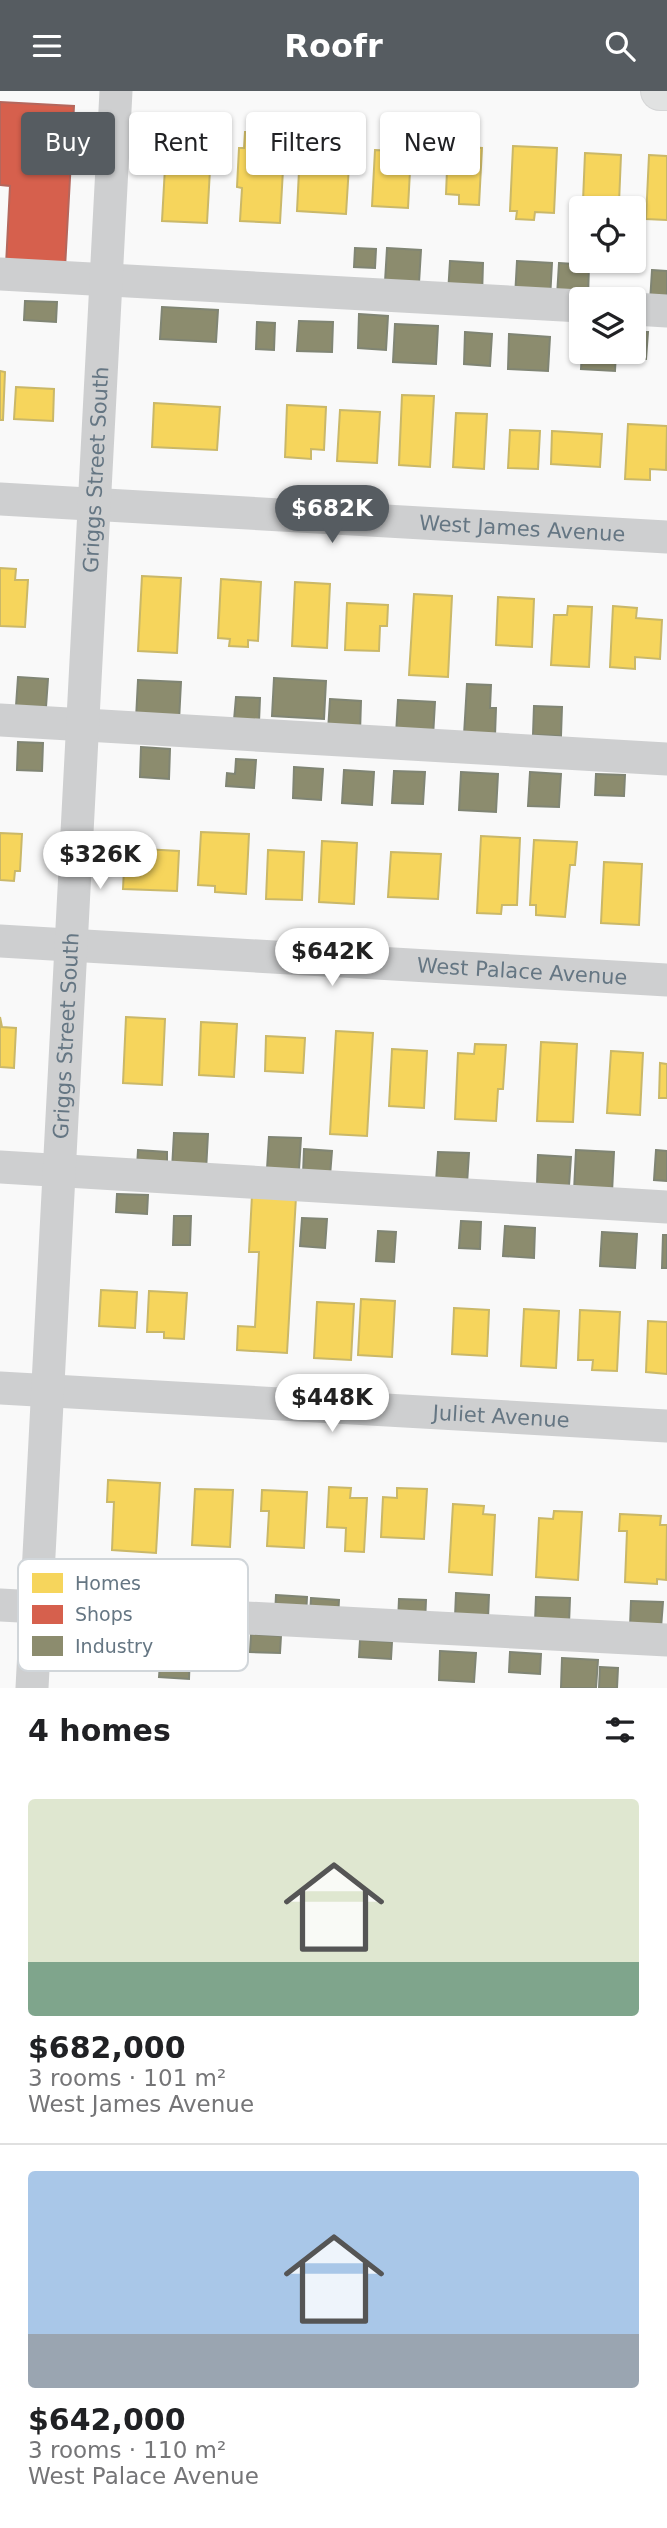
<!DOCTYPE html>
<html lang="en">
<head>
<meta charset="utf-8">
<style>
  body { margin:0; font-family:"DejaVu Sans",sans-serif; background:#f2f2f2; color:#202124; height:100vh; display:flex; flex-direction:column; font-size:26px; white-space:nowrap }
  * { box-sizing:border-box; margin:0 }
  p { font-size:23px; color:#757577 }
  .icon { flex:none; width:38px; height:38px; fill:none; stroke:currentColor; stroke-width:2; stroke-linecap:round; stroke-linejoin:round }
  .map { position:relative; height:1597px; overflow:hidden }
  .drawer { display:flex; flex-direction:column; background:#fff; flex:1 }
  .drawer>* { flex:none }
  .hud { position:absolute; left:21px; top:21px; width:626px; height:63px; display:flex; gap:14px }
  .controls { position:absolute; left:569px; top:105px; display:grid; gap:14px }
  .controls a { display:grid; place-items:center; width:77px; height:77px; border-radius:7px; background:#fff; box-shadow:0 2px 5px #0004; font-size:35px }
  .price { position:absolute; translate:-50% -60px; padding:0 16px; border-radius:24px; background:#fff; color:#222; font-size:23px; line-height:46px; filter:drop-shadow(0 2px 4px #0008) }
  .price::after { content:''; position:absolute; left:50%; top:42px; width:21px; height:16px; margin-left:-10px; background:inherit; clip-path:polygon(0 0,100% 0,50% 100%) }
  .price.current { background:#565c61; color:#fff }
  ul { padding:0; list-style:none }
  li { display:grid; align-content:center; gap:14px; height:371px; padding:0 28px }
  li+li { border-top:2px solid #e0e0e0 }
  li span { display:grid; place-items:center; height:217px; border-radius:7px; color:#555 }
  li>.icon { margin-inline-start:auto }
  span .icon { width:126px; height:126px; fill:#fffc; stroke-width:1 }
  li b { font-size:30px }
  h2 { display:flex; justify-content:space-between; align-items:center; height:84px; padding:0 28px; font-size:30px }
  .pill { padding:0 24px; border-radius:7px; background:#fff; box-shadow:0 2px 5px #0004; font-size:24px; line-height:63px }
  .pill.current { background:#565c61; color:#fff }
  header { display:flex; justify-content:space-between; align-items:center; height:91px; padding:0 28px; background:#565c61; color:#fff; font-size:32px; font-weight:700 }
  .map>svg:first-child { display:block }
  .homes { fill:#f6d55c; stroke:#cab868; stroke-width:2 }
  .shops { fill:#d6604d; stroke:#b4675d; stroke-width:2 }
  .industry { fill:#8c8c6e; stroke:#808574; stroke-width:2 }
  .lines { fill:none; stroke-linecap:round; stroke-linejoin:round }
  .major-casing { stroke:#d5d6d7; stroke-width:40 }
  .minor { stroke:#cecfd0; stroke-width:33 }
  .major { stroke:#e1e2e2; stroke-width:38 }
  .labels { text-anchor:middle; stroke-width:7; stroke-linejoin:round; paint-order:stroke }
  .street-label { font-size:21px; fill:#657683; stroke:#fff }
  .key { fill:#fff; stroke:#d1d6da; stroke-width:2 }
  .key-label { font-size:19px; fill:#657683 }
</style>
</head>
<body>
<header><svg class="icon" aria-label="menu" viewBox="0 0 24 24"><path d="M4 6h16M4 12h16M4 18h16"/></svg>Roofr<svg class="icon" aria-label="search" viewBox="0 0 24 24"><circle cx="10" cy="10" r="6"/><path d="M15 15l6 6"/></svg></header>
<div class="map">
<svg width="667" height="1597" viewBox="0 0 667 1597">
  <rect width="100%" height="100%" fill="#f9f9f9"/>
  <g class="homes">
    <polygon points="168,23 213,25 207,132 162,130"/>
    <polygon points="301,40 351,42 346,123 297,120"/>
    <polygon points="245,41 285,43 280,132 240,130 242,97 237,96 239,57 244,57"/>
    <polygon points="448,55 482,57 479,114 459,113 459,104 446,103"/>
    <polygon points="513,55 557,57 554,122 535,121 534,129 516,128 517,120 510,120"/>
    <polygon points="375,59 411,61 408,117 372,115"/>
    <polygon points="585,62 621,64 619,112 583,110"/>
    <polygon points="649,64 667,65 667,129 646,128"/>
    <polygon points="0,280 5,281 3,329 0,329"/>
    <polygon points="16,296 54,298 53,330 14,328"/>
    <polygon points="402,304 434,305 430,376 399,374"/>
    <polygon points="154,312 220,316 217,359 152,356"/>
    <polygon points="287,314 326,316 324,359 311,358 311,368 285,366"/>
    <polygon points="340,319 380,321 377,372 337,370"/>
    <polygon points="456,322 487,323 484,378 453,376"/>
    <polygon points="628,333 667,335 666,379 650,378 650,389 625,388"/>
    <polygon points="510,339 540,340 538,378 508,377"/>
    <polygon points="552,340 602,343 600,376 551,373"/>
    <polygon points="0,477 16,478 15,489 28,489 25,536 0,535"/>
    <polygon points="142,485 181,487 177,562 138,560"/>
    <polygon points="221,488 261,491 258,550 248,549 248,556 229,555 230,548 218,547"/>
    <polygon points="295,491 330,493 327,557 292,555"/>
    <polygon points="414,503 452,505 448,586 409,584"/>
    <polygon points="498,506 534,508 532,556 496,554"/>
    <polygon points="347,512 388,514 387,535 380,535 379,560 345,559"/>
    <polygon points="568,515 592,516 589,576 551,574 554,524 567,524"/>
    <polygon points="613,515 637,517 636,527 662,529 660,568 635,566 635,578 610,576"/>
    <polygon points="201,741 249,743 246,803 215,801 215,795 198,794"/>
    <polygon points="0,742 22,743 20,780 15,780 14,790 0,789"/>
    <polygon points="481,745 520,747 517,814 502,814 501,823 477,822"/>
    <polygon points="534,749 577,751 575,774 570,774 565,826 536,824 536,814 530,814"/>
    <polygon points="322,750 357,752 354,813 319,811"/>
    <polygon points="125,757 179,760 177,800 123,798"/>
    <polygon points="268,759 304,761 302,809 266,808"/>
    <polygon points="391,761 441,763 438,808 388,806"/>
    <polygon points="604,771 642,773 639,834 601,832"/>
    <polygon points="0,926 2,936 16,937 14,977 0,976"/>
    <polygon points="126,926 165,928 162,994 123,992"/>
    <polygon points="201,931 237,933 234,986 199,984"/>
    <polygon points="336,940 373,942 367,1045 330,1043"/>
    <polygon points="266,945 305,947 303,982 265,980"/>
    <polygon points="541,951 577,953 573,1031 537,1030"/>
    <polygon points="475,953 506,954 503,998 498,998 496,1030 455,1028 458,962 474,963"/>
    <polygon points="392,958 427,960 424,1017 389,1015"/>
    <polygon points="611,960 643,962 640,1024 607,1022"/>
    <polygon points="660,972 667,973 667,1007 659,1007"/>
    <polygon points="252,1104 296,1106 287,1262 237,1259 238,1235 255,1236 259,1161 249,1161"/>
    <polygon points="101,1199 137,1201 135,1237 99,1235"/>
    <polygon points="149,1200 187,1202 184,1248 164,1247 164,1241 147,1241"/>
    <polygon points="361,1208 395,1210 392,1266 358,1264"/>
    <polygon points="317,1211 354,1213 351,1269 314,1267"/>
    <polygon points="454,1217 489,1219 487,1265 452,1263"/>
    <polygon points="524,1218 559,1220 556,1277 521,1275"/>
    <polygon points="580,1219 620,1221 617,1280 592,1279 593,1269 578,1269"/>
    <polygon points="648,1230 667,1231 667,1283 646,1281"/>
    <polygon points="108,1389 160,1392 156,1462 112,1459 114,1411 107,1411"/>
    <polygon points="329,1396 351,1397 350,1407 367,1407 364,1461 345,1460 346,1437 327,1436"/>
    <polygon points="397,1397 427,1398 424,1448 381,1446 383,1406 397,1407"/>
    <polygon points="195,1398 233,1399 230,1456 192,1454"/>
    <polygon points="262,1399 307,1401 304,1457 267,1455 269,1420 261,1420"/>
    <polygon points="453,1413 484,1415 483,1423 495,1424 492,1484 449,1481"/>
    <polygon points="554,1420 582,1421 578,1489 536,1486 539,1427 553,1428"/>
    <polygon points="620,1423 661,1425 660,1434 667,1434 666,1489 657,1488 657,1493 625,1491 627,1440 619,1440"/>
  </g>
  <polygon class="shops" points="0,11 74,15 65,177 6,174 10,95 0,94"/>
  <g class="industry">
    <polygon points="355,157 376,158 375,177 354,176"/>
    <polygon points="387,157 421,159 419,192 385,191"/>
    <polygon points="450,170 483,172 482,205 448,203"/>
    <polygon points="517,170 552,172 550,208 515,206"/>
    <polygon points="559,172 589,174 588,207 557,205"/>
    <polygon points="652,179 667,180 667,212 650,211"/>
    <polygon points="25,210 57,211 56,231 24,229"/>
    <polygon points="162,216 218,219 216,251 160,248"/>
    <polygon points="359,223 388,225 386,259 358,257"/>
    <polygon points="299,230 333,231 332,261 297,260"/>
    <polygon points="257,231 275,232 274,259 256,258"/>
    <polygon points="395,233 438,235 436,273 393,271"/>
    <polygon points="465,241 492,243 490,275 464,273"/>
    <polygon points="634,241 648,241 646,268 618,266 618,261 634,261"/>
    <polygon points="509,243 550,246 548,280 508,278"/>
    <polygon points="582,261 616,261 615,280 581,278"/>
    <polygon points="18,586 48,588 46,616 16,615"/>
    <polygon points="274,587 326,590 324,628 272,625"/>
    <polygon points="138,589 181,591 179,630 136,628"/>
    <polygon points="467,593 491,594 490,617 496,617 495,645 464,644"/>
    <polygon points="236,606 260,607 259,631 234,629"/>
    <polygon points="330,608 361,610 360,642 328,640"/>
    <polygon points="398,609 435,611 433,646 396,644"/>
    <polygon points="534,615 562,616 561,645 533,644"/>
    <polygon points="18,651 43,652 42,680 17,679"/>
    <polygon points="141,656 170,658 169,688 140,686"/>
    <polygon points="236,668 256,669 254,697 226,695 227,682 235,683"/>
    <polygon points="294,676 323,678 321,709 293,707"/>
    <polygon points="344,679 374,681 372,714 342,712"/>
    <polygon points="394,680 425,681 423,713 392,712"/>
    <polygon points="461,681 498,683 496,721 459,719"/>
    <polygon points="530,681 561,683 559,716 528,715"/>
    <polygon points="596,683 625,684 624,705 595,704"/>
    <polygon points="174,1042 208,1043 206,1080 172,1078"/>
    <polygon points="269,1046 301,1047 299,1079 267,1078"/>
    <polygon points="304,1058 332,1060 330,1085 303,1083"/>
    <polygon points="138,1059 167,1061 167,1077 137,1076"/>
    <polygon points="576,1059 614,1061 612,1102 574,1100"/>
    <polygon points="656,1059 667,1060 667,1090 654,1089"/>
    <polygon points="438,1061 469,1062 467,1093 436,1091"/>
    <polygon points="538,1064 571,1066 569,1095 537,1094"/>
    <polygon points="117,1103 148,1104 147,1123 116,1121"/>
    <polygon points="174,1125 191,1125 190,1154 173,1154"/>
    <polygon points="302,1127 327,1128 325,1157 300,1155"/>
    <polygon points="461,1130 481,1131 480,1158 459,1157"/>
    <polygon points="505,1135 535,1137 534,1167 503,1165"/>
    <polygon points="378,1140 396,1141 394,1171 376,1170"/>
    <polygon points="602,1141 637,1143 635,1177 600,1175"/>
    <polygon points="663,1144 667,1144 667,1177 662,1177"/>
    <polygon points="456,1502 489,1504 488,1528 455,1526"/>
    <polygon points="276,1504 307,1506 306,1525 275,1524"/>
    <polygon points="536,1506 570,1507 569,1533 535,1531"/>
    <polygon points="311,1507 339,1509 338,1526 310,1525"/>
    <polygon points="399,1508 426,1509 425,1532 398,1531"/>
    <polygon points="631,1510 663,1511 661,1537 630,1536"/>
    <polygon points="251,1543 281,1545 280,1562 250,1561"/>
    <polygon points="360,1549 392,1551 391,1568 359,1566"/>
    <polygon points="161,1560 190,1561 189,1588 159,1586"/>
    <polygon points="440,1560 476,1562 474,1591 439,1589"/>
    <polygon points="510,1561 541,1563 540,1583 509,1581"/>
    <polygon points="562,1567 598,1569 596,1597 561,1597"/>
    <polygon points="600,1576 618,1577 617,1597 599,1597"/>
  </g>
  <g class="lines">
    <defs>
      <polyline id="major" points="660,0 667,0"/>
    </defs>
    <use href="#major" class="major-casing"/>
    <g class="minor">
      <polyline points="0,183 581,215"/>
      <polyline points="634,218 667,220"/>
      <path id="s1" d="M0,408L667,446"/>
      <polyline points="0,629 667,668"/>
      <path id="s2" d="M0,850L667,889"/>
      <polyline points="0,1076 667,1116"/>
      <path id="s3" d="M0,1297L667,1335"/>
      <polyline points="0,1514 667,1549"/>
      <path id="s4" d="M32,1597L116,0"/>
    </g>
    <use href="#major" class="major"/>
  </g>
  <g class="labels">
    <g class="street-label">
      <text dy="7" stroke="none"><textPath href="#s4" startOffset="1220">Griggs Street South</textPath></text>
      <text dy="7" stroke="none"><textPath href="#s1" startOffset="523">West James Avenue</textPath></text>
      <text dy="7" stroke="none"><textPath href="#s2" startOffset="523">West Palace Avenue</textPath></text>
      <text dy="7" stroke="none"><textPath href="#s4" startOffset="653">Griggs Street South</textPath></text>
      <text dy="7" stroke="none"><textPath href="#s3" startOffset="502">Juliet Avenue</textPath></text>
    </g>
  </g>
  <rect x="18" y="1468" width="230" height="112" rx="10" class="key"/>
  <rect x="32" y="1482" width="31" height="20" fill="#f6d55c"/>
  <rect x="32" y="1514" width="31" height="19" fill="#d6604d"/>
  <rect x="32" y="1545" width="31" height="20" fill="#8c8c6e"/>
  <g class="key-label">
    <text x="75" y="1499">Homes</text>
    <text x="75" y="1530">Shops</text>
    <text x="75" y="1562">Industry</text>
  </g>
</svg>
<div class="controls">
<a><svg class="icon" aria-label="locate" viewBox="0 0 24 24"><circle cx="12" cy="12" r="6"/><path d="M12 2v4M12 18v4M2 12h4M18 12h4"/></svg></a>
<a><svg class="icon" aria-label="layers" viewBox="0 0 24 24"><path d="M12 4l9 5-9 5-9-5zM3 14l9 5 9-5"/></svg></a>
</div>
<b class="price current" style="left:332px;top:454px">$682K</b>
<b class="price" style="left:100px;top:800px">$326K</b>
<b class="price" style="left:332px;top:897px">$642K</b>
<b class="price" style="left:332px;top:1343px">$448K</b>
<div class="hud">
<a class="pill current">Buy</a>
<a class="pill">Rent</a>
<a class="pill">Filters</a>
<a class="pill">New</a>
</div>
</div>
<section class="drawer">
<h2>4 homes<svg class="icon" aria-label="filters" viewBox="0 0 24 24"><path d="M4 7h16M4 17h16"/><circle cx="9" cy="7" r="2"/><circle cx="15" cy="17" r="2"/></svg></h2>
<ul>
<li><span style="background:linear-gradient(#dfe7d0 75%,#7fa58c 0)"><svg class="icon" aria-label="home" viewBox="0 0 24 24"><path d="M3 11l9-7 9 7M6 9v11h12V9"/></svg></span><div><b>$682,000</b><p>3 rooms · 101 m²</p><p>West James Avenue</p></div></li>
<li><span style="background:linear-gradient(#a9c7e8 75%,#9aa5b1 0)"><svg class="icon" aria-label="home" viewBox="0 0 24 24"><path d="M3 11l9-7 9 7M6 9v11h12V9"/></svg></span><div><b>$642,000</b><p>3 rooms · 110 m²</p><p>West Palace Avenue</p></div></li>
</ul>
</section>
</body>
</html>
